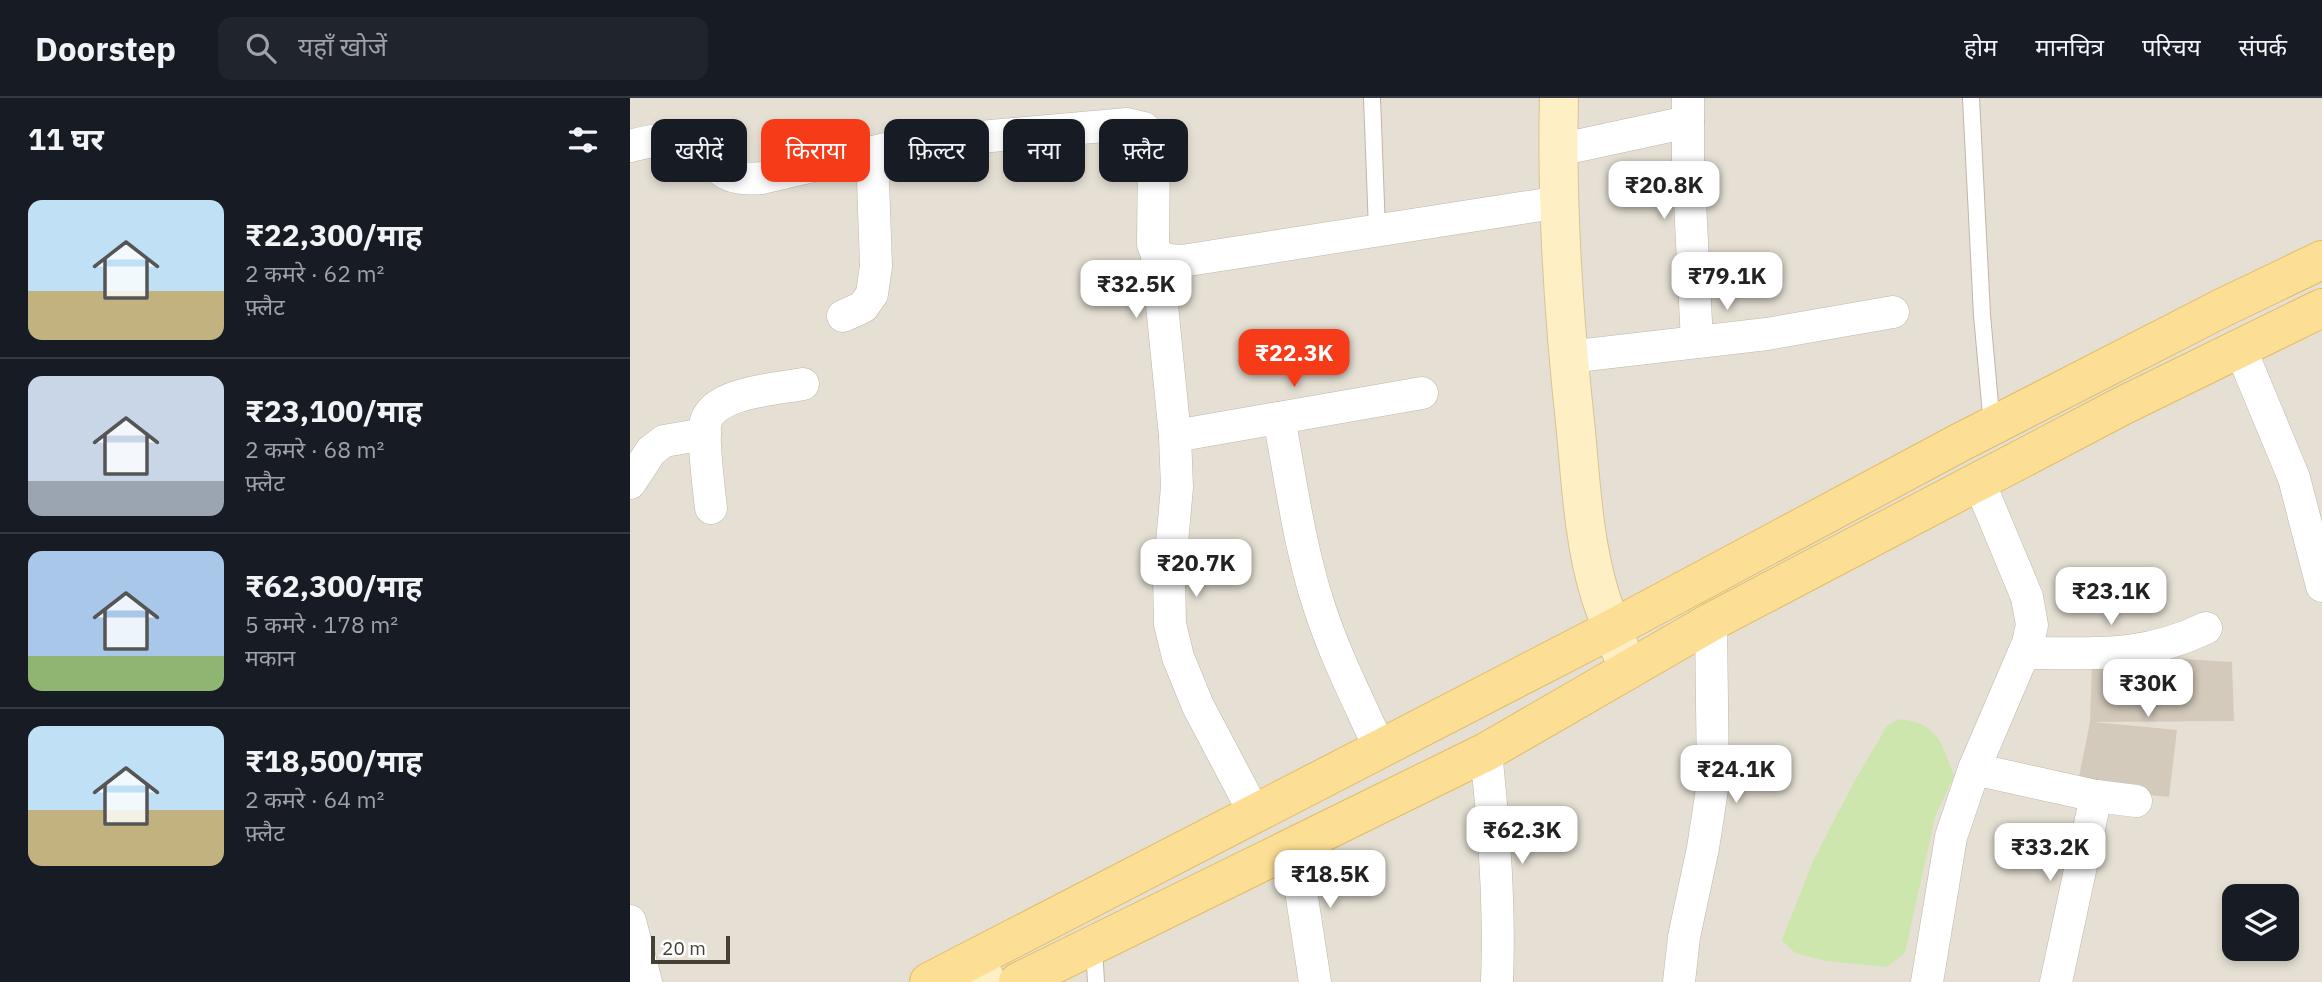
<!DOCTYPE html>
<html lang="hi">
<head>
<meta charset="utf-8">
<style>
  body { margin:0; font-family:"IBM Plex Sans","Noto Sans Devanagari",sans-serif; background:#20242c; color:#f1f3f6; height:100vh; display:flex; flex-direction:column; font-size:26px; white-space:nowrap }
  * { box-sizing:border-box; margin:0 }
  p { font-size:23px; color:#9ea1a6 }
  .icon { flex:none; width:38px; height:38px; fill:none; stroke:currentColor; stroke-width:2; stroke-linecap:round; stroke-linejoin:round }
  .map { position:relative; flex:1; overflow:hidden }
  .sheet { display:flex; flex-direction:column; background:#171b24; width:630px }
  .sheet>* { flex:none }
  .top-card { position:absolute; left:21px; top:21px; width:665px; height:63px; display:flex; gap:14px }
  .tools { position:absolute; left:1592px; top:786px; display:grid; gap:14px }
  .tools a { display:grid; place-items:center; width:77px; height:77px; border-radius:14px; background:#171b24; box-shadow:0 4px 10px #0003; font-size:35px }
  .scale { position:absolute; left:21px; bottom:18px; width:79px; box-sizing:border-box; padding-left:7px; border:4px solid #453f35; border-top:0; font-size:19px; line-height:24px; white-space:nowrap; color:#453f35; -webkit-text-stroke:5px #fff; paint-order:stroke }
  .price { position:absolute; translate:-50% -60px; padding:0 16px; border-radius:14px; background:#fff; color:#222; font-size:23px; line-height:46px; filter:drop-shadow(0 2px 4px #0008) }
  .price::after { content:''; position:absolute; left:50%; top:42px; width:21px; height:16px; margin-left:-10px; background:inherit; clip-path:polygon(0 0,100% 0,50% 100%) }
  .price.current { background:#f63b19; color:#fff }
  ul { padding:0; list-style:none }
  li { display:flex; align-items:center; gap:21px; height:175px; padding:0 28px }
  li+li { border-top:2px solid #363941 }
  li span { display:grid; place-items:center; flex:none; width:196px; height:140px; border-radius:14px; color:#555 }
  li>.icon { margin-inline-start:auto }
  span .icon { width:84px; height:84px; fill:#fffc; stroke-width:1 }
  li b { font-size:30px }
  h2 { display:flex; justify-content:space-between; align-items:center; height:84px; padding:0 28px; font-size:30px }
  .pill { padding:0 24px; border-radius:14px; background:#171b24; box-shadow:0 4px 10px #0003; font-size:24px; line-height:63px }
  .pill.current { background:#f63b19; color:#fff }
  header { display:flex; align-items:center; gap:42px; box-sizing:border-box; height:98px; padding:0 35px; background:#171b24; border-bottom:2px solid #363941 }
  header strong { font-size:33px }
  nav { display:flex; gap:38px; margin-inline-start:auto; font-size:24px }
  .search { width:490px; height:63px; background:#20242c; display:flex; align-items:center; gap:18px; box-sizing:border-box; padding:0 24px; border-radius:14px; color:#9ea1a6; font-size:26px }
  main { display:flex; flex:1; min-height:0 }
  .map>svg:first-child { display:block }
  .residential { fill:#e6e0d4; fill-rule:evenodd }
  .green { fill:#cde6ae }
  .building { fill:#d4cabb }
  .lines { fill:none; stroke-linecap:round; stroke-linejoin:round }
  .lane-casing { stroke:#beb6a8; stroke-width:18 }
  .street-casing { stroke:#beb6a8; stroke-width:33 }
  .secondary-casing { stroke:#d5c498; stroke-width:40 }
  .primary-casing { stroke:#e1bc64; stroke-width:40 }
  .lane { stroke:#fff; stroke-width:16 }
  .street { stroke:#fff; stroke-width:32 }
  .secondary { stroke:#fef0c4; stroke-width:38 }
  .primary { stroke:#fcdf94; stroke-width:38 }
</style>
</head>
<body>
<header>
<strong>Doorstep</strong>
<div class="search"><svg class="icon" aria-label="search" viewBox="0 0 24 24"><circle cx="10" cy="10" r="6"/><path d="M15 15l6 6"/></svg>यहाँ खोजें</div>
<nav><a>होम</a><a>मानचित्र</a><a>परिचय</a><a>संपर्क</a></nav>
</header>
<main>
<section class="sheet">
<h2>11 घर<svg class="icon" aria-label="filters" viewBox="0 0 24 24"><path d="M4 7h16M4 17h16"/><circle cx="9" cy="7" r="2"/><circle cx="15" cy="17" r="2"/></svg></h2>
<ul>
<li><span style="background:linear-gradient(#bfe0f5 65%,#c2b280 0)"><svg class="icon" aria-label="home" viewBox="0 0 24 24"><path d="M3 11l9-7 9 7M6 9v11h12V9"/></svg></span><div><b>₹22,300/माह</b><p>2 कमरे · 62 m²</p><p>फ़्लैट</p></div></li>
<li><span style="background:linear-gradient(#c9d6e8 75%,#9aa5b1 0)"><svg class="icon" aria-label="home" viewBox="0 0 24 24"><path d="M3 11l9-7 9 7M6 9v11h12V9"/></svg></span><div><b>₹23,100/माह</b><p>2 कमरे · 68 m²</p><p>फ़्लैट</p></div></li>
<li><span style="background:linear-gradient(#a9c7e8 75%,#8fb573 0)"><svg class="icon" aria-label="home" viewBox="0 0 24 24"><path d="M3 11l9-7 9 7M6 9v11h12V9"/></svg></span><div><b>₹62,300/माह</b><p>5 कमरे · 178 m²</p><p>मकान</p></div></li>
<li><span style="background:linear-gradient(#bfe0f5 60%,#c2b280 0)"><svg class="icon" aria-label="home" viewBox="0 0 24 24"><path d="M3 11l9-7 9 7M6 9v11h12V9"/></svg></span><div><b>₹18,500/माह</b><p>2 कमरे · 64 m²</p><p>फ़्लैट</p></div></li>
</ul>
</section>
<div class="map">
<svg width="1692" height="884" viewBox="0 0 1692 884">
  <rect width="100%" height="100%" fill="#f2eee5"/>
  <path class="residential" d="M0,0H1692V884H0ZM1605,798H1657V850H1605Z"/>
  <path class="green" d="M1270,621C1309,626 1311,644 1324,678L1305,719L1275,855L1257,869L1196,863L1165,855L1152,842L1183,763L1224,684L1257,628Z"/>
  <polygon class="building" points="1553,561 1602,564 1604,623 1464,624 1547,632 1539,699 1447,689 1460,624 1462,563"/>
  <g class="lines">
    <defs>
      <g id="lane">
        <polyline points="742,0 747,132"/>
        <polyline points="1341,0 1352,217 1362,328"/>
        <polyline points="464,849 466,884"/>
      </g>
      <g id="street">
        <polyline points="1058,0 1058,64 1067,244"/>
        <path d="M0,48C15,44 40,38 55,44C89,59 83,85 132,80L281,45L497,26L514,30L520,41L524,54L523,146L527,157L538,162L552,163L930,104"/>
        <polyline points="928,52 1058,24"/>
        <polyline points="527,157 545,338 547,389 539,478 540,526 548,559 568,608 625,716"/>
        <polyline points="213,218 233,209 242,196 246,168 242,54"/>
        <polyline points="1610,250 1664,380 1692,488"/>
        <polyline points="938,259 1137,236 1263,214"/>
        <path d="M649,320C661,383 669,447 689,508C705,558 729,604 750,651"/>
        <polyline points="545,338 792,295"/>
        <polyline points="0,385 21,353 34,343 75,336"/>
        <path d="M81,410C79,392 72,338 76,323C85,294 147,291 173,286"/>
        <path d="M1394,555C1462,555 1512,561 1576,530"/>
        <path d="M856,654C864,731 870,807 867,884"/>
        <polyline points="1344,671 1398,545 1402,527 1397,499 1349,384"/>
        <polyline points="664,748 685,884"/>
        <polyline points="0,823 16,884"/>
        <polyline points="1049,884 1054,839 1073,750 1083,685 1081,524"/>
        <polyline points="1297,884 1321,739 1344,671 1466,698 1506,703"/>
        <polyline points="1426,884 1466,698"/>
      </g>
      <g id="secondary">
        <path d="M929,0C926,111 934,223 946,334C951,388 954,445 970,497C978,522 989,547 998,572"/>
        <polyline points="345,861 357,884"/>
      </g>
      <g id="primary">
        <polyline points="299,884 982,531 1327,346 1592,210 1692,162"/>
        <polyline points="388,884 856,654 1081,524 1492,308 1692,210"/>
      </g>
    </defs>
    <use href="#lane" class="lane-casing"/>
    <use href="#street" class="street-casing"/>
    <use href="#secondary" class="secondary-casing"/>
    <use href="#primary" class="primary-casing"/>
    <use href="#lane" class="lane"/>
    <use href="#street" class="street"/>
    <use href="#secondary" class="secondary"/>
    <use href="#primary" class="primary"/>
  </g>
</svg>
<div class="tools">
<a><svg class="icon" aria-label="layers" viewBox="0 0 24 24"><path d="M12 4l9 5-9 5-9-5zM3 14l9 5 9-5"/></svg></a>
</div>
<div class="scale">20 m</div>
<b class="price" style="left:1034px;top:123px">₹20.8K</b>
<b class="price" style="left:1097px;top:214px">₹79.1K</b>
<b class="price" style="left:506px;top:222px">₹32.5K</b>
<b class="price current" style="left:664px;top:291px">₹22.3K</b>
<b class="price" style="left:566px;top:501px">₹20.7K</b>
<b class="price" style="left:1481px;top:529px">₹23.1K</b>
<b class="price" style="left:1518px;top:621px">₹30K</b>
<b class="price" style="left:1106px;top:707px">₹24.1K</b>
<b class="price" style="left:892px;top:768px">₹62.3K</b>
<b class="price" style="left:1420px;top:785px">₹33.2K</b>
<b class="price" style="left:700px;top:812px">₹18.5K</b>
<div class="top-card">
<a class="pill">खरीदें</a>
<a class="pill current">किराया</a>
<a class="pill">फ़िल्टर</a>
<a class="pill">नया</a>
<a class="pill">फ़्लैट</a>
</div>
</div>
</main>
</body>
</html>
